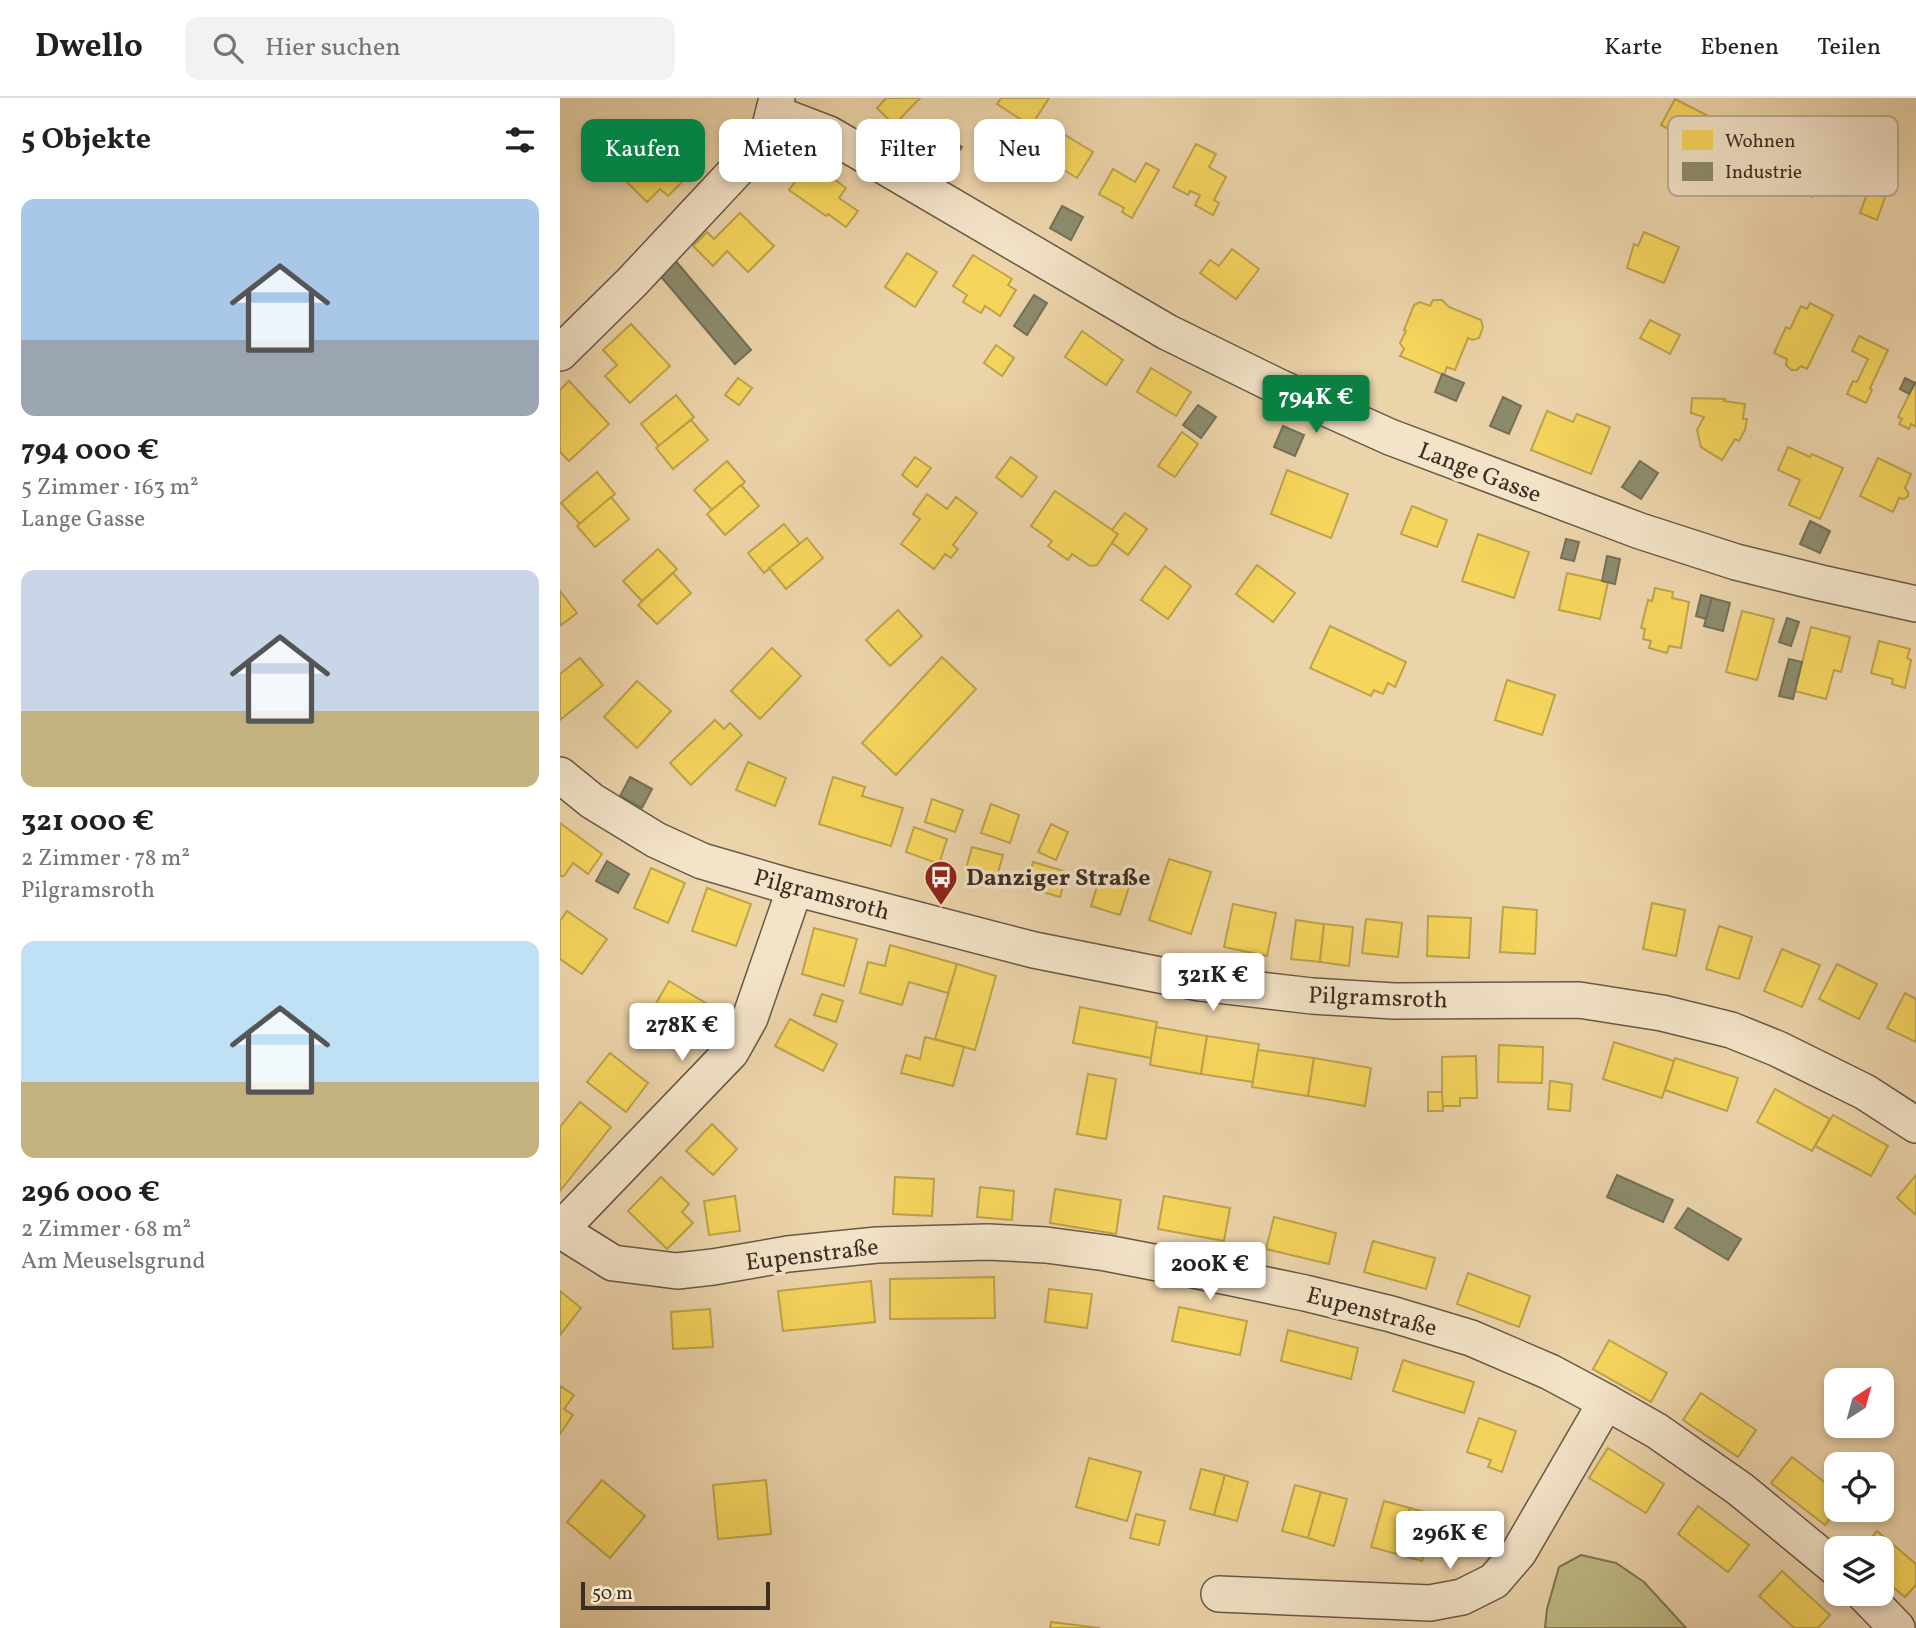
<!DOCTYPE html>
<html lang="de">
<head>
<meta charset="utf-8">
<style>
  body { margin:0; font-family:Vollkorn,serif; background:#f2f2f2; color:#202124; height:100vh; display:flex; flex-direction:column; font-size:26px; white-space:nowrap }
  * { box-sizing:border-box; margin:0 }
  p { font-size:23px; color:#757577 }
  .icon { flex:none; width:38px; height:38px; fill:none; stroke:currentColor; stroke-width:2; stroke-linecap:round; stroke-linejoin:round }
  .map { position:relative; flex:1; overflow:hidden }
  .drawer { display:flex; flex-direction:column; background:#fff; width:560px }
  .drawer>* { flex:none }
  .top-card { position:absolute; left:21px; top:21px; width:665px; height:63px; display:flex; gap:14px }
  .needle { width:46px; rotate:36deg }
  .buttons { position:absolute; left:1264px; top:1270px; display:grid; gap:14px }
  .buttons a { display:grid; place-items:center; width:70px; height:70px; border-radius:14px; background:#fff; box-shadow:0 4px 10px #0003; font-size:35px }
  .scale { position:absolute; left:21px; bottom:18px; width:189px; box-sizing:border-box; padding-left:7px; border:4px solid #3c2e24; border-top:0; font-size:19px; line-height:24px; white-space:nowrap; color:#3c2e24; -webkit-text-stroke:5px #f3e3c8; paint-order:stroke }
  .price { position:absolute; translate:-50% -60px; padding:0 16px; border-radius:7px; background:#fff; color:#222; font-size:23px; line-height:46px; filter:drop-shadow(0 2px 4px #0008) }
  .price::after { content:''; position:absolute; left:50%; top:42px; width:21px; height:16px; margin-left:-10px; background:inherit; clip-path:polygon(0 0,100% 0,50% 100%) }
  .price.current { background:#0b8043; color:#fff }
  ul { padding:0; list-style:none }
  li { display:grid; align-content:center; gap:14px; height:371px; padding:0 21px }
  li span { display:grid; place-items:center; height:217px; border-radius:14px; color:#555 }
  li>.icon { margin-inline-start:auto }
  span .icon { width:126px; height:126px; fill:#fffc; stroke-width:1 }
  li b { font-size:30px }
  h2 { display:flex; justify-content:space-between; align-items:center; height:84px; padding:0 21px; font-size:30px }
  .tag { padding:0 24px; border-radius:14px; background:#fff; box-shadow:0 4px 10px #0003; font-size:24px; line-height:63px }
  .tag.current { background:#0b8043; color:#fff }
  header { display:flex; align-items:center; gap:42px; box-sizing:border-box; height:98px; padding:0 35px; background:#fff; border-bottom:2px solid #e0e0e0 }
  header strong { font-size:33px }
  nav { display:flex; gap:38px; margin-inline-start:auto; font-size:24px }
  .search { width:490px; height:63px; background:#f2f2f2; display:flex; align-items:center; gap:18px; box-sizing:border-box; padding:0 24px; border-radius:14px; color:#757577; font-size:26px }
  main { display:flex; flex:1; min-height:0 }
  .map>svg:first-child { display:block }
  .green { fill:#bebb84; stroke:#7d7454; stroke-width:2 }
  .homes { fill:#f6d55c; stroke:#bea34b; stroke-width:2 }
  .industry { fill:#8c8c6e; stroke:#747058; stroke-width:2 }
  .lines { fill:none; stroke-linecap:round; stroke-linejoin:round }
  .minor-casing { stroke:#685846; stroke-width:38 }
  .minor { stroke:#f3e3c8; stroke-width:35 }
  .labels { text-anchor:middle; stroke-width:7; stroke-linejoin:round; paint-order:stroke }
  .street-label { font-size:24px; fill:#3c2e24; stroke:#f3e3c8 }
  .poi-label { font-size:24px; font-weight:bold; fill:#3c2e24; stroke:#f3e3c8; text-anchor:start }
  .key { fill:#f3e3c8; stroke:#bcad97; stroke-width:2 }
  .key-label { font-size:19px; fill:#3c2e24 }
</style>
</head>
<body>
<header>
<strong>Dwello</strong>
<div class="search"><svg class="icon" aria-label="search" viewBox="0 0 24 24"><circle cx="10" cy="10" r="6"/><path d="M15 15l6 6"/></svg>Hier suchen</div>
<nav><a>Karte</a><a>Ebenen</a><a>Teilen</a></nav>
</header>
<main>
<section class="drawer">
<h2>5 Objekte<svg class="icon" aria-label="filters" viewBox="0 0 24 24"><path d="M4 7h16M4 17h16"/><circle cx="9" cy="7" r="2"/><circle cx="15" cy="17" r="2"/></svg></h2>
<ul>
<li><span style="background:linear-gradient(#a9c7e8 65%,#9aa5b1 0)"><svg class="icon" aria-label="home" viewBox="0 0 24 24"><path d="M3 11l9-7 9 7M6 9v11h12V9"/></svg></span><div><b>794 000 €</b><p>5 Zimmer · 163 m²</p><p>Lange Gasse</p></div></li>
<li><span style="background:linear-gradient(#c9d6e8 65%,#c2b280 0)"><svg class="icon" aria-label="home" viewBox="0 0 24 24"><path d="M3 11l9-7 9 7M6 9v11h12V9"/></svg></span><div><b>321 000 €</b><p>2 Zimmer · 78 m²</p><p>Pilgramsroth</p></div></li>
<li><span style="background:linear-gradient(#bfe0f5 65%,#c2b280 0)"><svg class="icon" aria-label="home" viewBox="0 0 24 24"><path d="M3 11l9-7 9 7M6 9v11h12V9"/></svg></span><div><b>296 000 €</b><p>2 Zimmer · 68 m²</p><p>Am Meuselsgrund</p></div></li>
</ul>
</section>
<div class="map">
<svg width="1356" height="1530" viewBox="0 0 1356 1530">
  <rect width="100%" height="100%" fill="#ecd4aa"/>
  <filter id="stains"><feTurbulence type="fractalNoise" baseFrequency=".00286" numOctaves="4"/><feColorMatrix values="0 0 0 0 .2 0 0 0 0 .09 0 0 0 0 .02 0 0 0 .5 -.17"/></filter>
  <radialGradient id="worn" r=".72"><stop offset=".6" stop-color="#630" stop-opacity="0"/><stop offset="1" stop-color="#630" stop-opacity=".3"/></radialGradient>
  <polygon class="green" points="1021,1457 1056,1465 1084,1484 1126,1530 985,1530 987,1511 999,1469"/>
  <g class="homes">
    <polygon points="326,0 360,0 334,27 317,10"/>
    <polygon points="441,0 489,0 471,28 437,6"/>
    <polygon points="1115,1 1166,27 1159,40 1164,43 1157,57 1101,27"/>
    <polygon points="497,32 533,54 517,80 482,59"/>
    <polygon points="87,33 100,47 106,40 136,70 108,98 100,91 87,104 52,69"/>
    <polygon points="1236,39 1272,54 1253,99 1217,84"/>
    <polygon points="636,46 656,56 649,69 666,79 654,102 659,105 653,117 635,107 640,97 630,93 628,97 613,89"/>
    <polygon points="250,64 286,90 279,100 298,113 286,129 268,116 266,118 229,92"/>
    <polygon points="586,65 599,72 572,120 562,114 564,110 539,96 553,71 575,84"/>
    <polygon points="1311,85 1328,91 1317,122 1300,115"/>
    <polygon points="180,115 214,148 188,174 167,153 153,168 133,148 147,134 154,141"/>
    <polygon points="1084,134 1119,149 1104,185 1067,170 1074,146 1078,148"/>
    <polygon points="672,151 699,171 676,201 640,175 650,162 659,168"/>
    <polygon points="347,155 377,174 355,209 325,189"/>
    <polygon points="413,157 452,181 448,187 456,192 440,218 425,208 421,215 403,204 407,197 393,188"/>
    <polygon points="873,202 882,202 889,209 921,222 923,229 919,240 912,242 908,240 895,272 887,269 884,277 840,258 844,251 840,245 846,233 844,232 854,207 860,204 870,208"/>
    <polygon points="1250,205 1273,217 1247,271 1241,268 1237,272 1231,272 1226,267 1227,261 1214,255 1226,229 1230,231 1241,208 1247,211"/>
    <polygon points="1090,222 1120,237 1110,256 1080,240"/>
    <polygon points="71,226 110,268 70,305 45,278 57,267 43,252"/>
    <polygon points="522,233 563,262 546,287 505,259"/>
    <polygon points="1299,238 1328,252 1310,290 1312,292 1306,305 1287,296 1293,283 1297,284 1308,261 1292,253"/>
    <polygon points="436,247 454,260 442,278 424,265"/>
    <polygon points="591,270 631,294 616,318 577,294"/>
    <polygon points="178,280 192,290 179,307 165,297"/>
    <polygon points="9,283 49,326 9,363 0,354 0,292"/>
    <polygon points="1356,283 1356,329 1351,326 1349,331 1339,326 1342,321 1338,319"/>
    <polygon points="116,297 134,319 99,348 81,326"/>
    <polygon points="1132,300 1165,301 1164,303 1185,306 1183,321 1187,321 1185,332 1179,343 1175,341 1162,362 1141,349 1137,332 1144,319 1131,315"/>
    <polygon points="987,313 1013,324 1017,316 1050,329 1031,376 971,352"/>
    <polygon points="131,322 148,342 113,371 96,350"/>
    <polygon points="622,334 638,346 615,379 598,368"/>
    <polygon points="1228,349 1250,359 1252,356 1283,370 1260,421 1229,407 1240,382 1218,372"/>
    <polygon points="355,359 371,370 357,389 342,377"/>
    <polygon points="451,359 477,379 462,399 436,379"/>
    <polygon points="1318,360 1351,376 1345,390 1348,394 1348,398 1344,401 1339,400 1333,414 1300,398"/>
    <polygon points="167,363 185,384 152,412 134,392"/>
    <polygon points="727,372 788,396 771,440 711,416"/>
    <polygon points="37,374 55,396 20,426 1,405"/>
    <polygon points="181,387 199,408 165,437 147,416"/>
    <polygon points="495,393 558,436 537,467 530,468 512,456 508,462 488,448 492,443 471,428"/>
    <polygon points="367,396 387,411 396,399 417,415 393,447 398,451 391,460 385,456 374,471 341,446 360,421 353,416"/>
    <polygon points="51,399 69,421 35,449 17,428"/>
    <polygon points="852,408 887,422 877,449 841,436"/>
    <polygon points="565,415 587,431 568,457 552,445 558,436 552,432"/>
    <polygon points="224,426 240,446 204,475 188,455"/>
    <polygon points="918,436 969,454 954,500 902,483"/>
    <polygon points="247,440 263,460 226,491 209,470"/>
    <polygon points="98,451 117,471 82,503 63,483"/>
    <polygon points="697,467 735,495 713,524 676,496"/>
    <polygon points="605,468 631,488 608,521 581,502"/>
    <polygon points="113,475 131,495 97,526 78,507"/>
    <polygon points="1007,475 1048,484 1040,521 999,512"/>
    <polygon points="1095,490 1113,494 1112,500 1129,504 1121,550 1109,548 1107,555 1089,550 1091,543 1083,541 1085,531 1081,530 1088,502 1092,503"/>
    <polygon points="0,493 17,515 0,528"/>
    <polygon points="338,512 362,538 330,568 306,542"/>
    <polygon points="1182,513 1214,521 1197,582 1166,574"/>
    <polygon points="770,528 846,564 835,589 828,585 823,596 814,592 811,598 750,570"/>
    <polygon points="1251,529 1290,539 1281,574 1274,572 1266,601 1235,593"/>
    <polygon points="1319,543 1350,551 1347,560 1351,562 1345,590 1332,586 1333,581 1311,575"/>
    <polygon points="212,550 241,578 200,621 171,593"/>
    <polygon points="382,559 416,591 336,677 302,645"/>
    <polygon points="20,560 43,587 0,622 0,576"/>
    <polygon points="947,582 995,597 982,637 935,622"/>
    <polygon points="77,583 111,613 77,650 44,619"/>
    <polygon points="155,622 164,631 170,625 182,637 131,687 110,665"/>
    <polygon points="188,664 226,680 215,708 176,692"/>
    <polygon points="273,679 305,689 302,698 343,710 331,748 259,726"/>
    <polygon points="372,701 403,712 395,734 365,724"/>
    <polygon points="431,706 459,717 450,745 421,735"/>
    <polygon points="0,725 42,756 28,776 13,765 4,778 0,778"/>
    <polygon points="491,726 508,734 496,762 478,754"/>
    <polygon points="354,729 387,741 379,766 346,754"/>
    <polygon points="412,749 443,757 436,782 405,774"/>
    <polygon points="609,761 651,774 631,836 589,822"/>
    <polygon points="473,764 507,774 500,799 466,789"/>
    <polygon points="91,770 125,785 108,825 74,810"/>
    <polygon points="540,779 569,789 560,817 531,808"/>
    <polygon points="147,790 191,806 176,848 132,833"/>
    <polygon points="1092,805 1125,812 1116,858 1083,851"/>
    <polygon points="673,806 716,815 707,858 664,849"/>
    <polygon points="943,809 977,812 975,856 940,854"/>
    <polygon points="7,813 47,841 22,876 0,861 0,823"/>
    <polygon points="868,818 911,820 909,860 867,858"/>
    <polygon points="806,821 842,825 838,859 802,855"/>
    <polygon points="736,822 764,826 760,864 731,861"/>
    <polygon points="764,826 793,829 789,868 760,864"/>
    <polygon points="1159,828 1192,839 1179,881 1146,871"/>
    <polygon points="254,830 297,841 284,888 242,876"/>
    <polygon points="330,847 397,866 388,895 349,884 342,907 300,895 308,864 325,868"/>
    <polygon points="1222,851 1260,867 1242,909 1204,893"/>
    <polygon points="397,866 436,878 415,952 375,941"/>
    <polygon points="1277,866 1317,886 1299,921 1259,901"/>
    <polygon points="109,883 149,907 131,938 91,914"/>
    <polygon points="1345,895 1356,901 1356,944 1327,930"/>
    <polygon points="262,896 283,903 276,924 254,917"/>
    <polygon points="520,909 597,924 591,960 513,945"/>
    <polygon points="230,921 277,946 263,973 215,948"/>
    <polygon points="596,929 647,938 641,976 590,967"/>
    <polygon points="647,938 699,946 693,984 641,976"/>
    <polygon points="365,939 404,949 393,988 341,975 346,957 360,961"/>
    <polygon points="1054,944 1114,963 1102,1000 1043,981"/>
    <polygon points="939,947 983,949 982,985 938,984"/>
    <polygon points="698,952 754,960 748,998 692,989"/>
    <polygon points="50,955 88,985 66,1014 27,984"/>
    <polygon points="916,958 917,1000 900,1000 900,1008 882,1008 882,959"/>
    <polygon points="754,960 811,970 805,1008 748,998"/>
    <polygon points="1115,960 1178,980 1167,1013 1105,992"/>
    <polygon points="528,976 556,981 546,1041 517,1036"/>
    <polygon points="990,983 1012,986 1010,1013 988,1011"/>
    <polygon points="1215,991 1270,1021 1252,1053 1197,1024"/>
    <polygon points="868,994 882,994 883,1013 868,1013"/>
    <polygon points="20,1004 51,1029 0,1093 0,1029"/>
    <polygon points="1273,1017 1328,1048 1311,1078 1255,1048"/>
    <polygon points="152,1026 177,1051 153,1077 126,1053"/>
    <polygon points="1356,1077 1356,1117 1337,1100"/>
    <polygon points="101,1079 129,1106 122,1114 133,1125 107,1151 68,1113"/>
    <polygon points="335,1079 374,1081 372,1118 333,1116"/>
    <polygon points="420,1089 454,1093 452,1122 417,1119"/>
    <polygon points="495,1091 561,1102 556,1136 490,1125"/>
    <polygon points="175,1098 180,1133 149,1137 144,1103"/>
    <polygon points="604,1098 670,1110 664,1143 598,1131"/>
    <polygon points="714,1119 776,1135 769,1166 706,1151"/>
    <polygon points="813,1143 875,1160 866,1191 804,1174"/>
    <polygon points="908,1175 970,1198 959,1229 897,1206"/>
    <polygon points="434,1179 435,1220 330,1221 330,1181"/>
    <polygon points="311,1183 315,1224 223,1233 218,1193"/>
    <polygon points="489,1191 532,1196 527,1230 485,1224"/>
    <polygon points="0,1193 21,1210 0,1237"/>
    <polygon points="619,1209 687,1223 680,1257 612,1243"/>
    <polygon points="150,1211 153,1249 113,1251 111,1214"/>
    <polygon points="728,1232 798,1250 791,1281 721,1263"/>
    <polygon points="1049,1242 1107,1275 1091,1304 1033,1271"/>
    <polygon points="843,1262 914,1284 904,1315 833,1293"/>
    <polygon points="0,1288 14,1297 4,1311 13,1317 0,1336"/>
    <polygon points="1141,1295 1196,1332 1178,1359 1123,1322"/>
    <polygon points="919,1320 956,1333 942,1374 928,1369 931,1362 907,1354"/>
    <polygon points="1048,1350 1104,1386 1086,1415 1029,1380"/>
    <polygon points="1232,1359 1276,1393 1276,1412 1265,1427 1211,1385"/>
    <polygon points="529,1360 581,1374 567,1423 516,1409"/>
    <polygon points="641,1371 665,1377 654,1417 630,1411"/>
    <polygon points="665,1377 688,1384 677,1423 654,1417"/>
    <polygon points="42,1382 85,1418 50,1460 7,1424"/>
    <polygon points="206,1382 211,1436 158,1441 153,1387"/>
    <polygon points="735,1387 761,1394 748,1440 722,1433"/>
    <polygon points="761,1394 787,1401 774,1448 748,1440"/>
    <polygon points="824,1403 850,1410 837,1456 811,1449"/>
    <polygon points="1138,1408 1189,1447 1168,1474 1118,1436"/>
    <polygon points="850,1410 875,1417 862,1463 837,1456"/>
    <polygon points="576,1416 605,1423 599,1447 570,1440"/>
    <polygon points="1317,1433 1356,1466 1356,1487 1345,1499 1321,1479 1321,1451 1302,1451"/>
    <polygon points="1222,1473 1270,1517 1258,1530 1234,1530 1199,1498"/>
    <polygon points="491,1524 540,1530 490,1530"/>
  </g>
  <g class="industry">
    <polygon points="378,32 402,49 388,68 365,51"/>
    <polygon points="502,108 523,119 511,142 490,130"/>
    <polygon points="114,161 191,252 175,266 98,175"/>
    <polygon points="474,197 487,205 467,237 454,228"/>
    <polygon points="882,276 904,285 896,303 875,294"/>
    <polygon points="1345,280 1355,285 1349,296 1340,291"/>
    <polygon points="943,299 961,308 949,336 930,328"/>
    <polygon points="638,307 656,319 641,340 623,327"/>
    <polygon points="723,328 744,337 735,358 714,349"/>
    <polygon points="1080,363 1098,375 1081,401 1062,389"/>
    <polygon points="1250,423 1270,433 1260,455 1240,446"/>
    <polygon points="1006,441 1019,444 1014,463 1001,460"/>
    <polygon points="1047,458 1060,461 1055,486 1042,483"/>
    <polygon points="1141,497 1152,500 1146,521 1136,518"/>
    <polygon points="1152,500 1170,505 1163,533 1144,528"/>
    <polygon points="1227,520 1239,524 1231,548 1219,544"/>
    <polygon points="1229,561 1242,564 1233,601 1219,598"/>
    <polygon points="70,679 92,691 82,710 60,698"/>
    <polygon points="47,763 69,776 58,795 36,783"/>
    <polygon points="1057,1077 1113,1102 1103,1124 1047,1099"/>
    <polygon points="1128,1110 1181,1141 1168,1162 1115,1130"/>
  </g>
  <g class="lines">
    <defs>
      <g id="minor">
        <polyline points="214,15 269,36 607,234 719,289 830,339 1080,433 1176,464 1261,485 1356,506"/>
        <polyline points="0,255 72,184 201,46 209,32 217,0"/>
        <polyline points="0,677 32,703 96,742 142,763 235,790 474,852 640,885 752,898 834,903 1019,902 1102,915 1171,932 1218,951 1305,994 1356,1027"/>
        <polyline points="0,1132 53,1165 117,1173 153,1169 228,1156 317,1147 428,1144 486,1147 546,1155 629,1171 745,1195 831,1216 911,1240 990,1274 1046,1304 1097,1333 1180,1391 1276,1470"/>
        <polyline points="0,1132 171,954 190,920 235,790"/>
        <polyline points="659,1496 870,1505 902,1499 934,1483 959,1454 1046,1304"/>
        <polyline points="1304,1496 1337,1530"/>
      </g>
    </defs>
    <use href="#minor" class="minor-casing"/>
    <use href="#minor" class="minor"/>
  </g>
  <defs>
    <symbol id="bus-pin" viewBox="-11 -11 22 30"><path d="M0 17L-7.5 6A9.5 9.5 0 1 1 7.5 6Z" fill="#8f2418" stroke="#f3e3c8"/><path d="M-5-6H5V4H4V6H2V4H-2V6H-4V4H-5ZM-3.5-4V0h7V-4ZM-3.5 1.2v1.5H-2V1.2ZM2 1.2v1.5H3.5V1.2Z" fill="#fff"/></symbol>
  </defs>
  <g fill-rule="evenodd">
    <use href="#bus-pin" x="362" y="760" width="38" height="52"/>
  </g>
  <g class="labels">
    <g class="street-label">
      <text transform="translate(920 374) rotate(21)" y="8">Lange Gasse</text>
      <text transform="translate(262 796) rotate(15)" y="8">Pilgramsroth</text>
      <text transform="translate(818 899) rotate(2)" y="8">Pilgramsroth</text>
      <text transform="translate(252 1156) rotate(-7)" y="8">Eupenstraße</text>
      <text transform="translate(812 1213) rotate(15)" y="8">Eupenstraße</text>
    </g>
    <g class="poi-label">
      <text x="406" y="787">Danziger Straße</text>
    </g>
  </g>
  <rect x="1108" y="18" width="230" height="80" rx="10" class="key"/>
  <rect x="1122" y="32" width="31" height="20" fill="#f6d55c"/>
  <rect x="1122" y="64" width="31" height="19" fill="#8c8c6e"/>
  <g class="key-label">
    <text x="1165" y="49">Wohnen</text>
    <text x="1165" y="80">Industrie</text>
  </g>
  <rect width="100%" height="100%" filter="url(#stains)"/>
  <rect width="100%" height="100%" fill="url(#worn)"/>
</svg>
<div class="buttons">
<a><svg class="needle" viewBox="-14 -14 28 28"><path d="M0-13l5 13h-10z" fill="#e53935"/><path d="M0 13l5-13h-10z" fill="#757577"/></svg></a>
<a><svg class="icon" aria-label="locate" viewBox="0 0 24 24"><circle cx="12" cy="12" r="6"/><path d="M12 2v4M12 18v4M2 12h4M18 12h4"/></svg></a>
<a><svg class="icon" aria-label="layers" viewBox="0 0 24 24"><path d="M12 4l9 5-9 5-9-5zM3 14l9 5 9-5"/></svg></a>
</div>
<div class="scale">50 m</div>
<b class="price current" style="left:756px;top:337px">794K €</b>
<b class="price" style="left:653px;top:915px">321K €</b>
<b class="price" style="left:122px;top:965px">278K €</b>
<b class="price" style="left:650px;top:1204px">200K €</b>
<b class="price" style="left:890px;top:1473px">296K €</b>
<div class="top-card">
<a class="tag current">Kaufen</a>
<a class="tag">Mieten</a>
<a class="tag">Filter</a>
<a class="tag">Neu</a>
</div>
</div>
</main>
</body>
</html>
